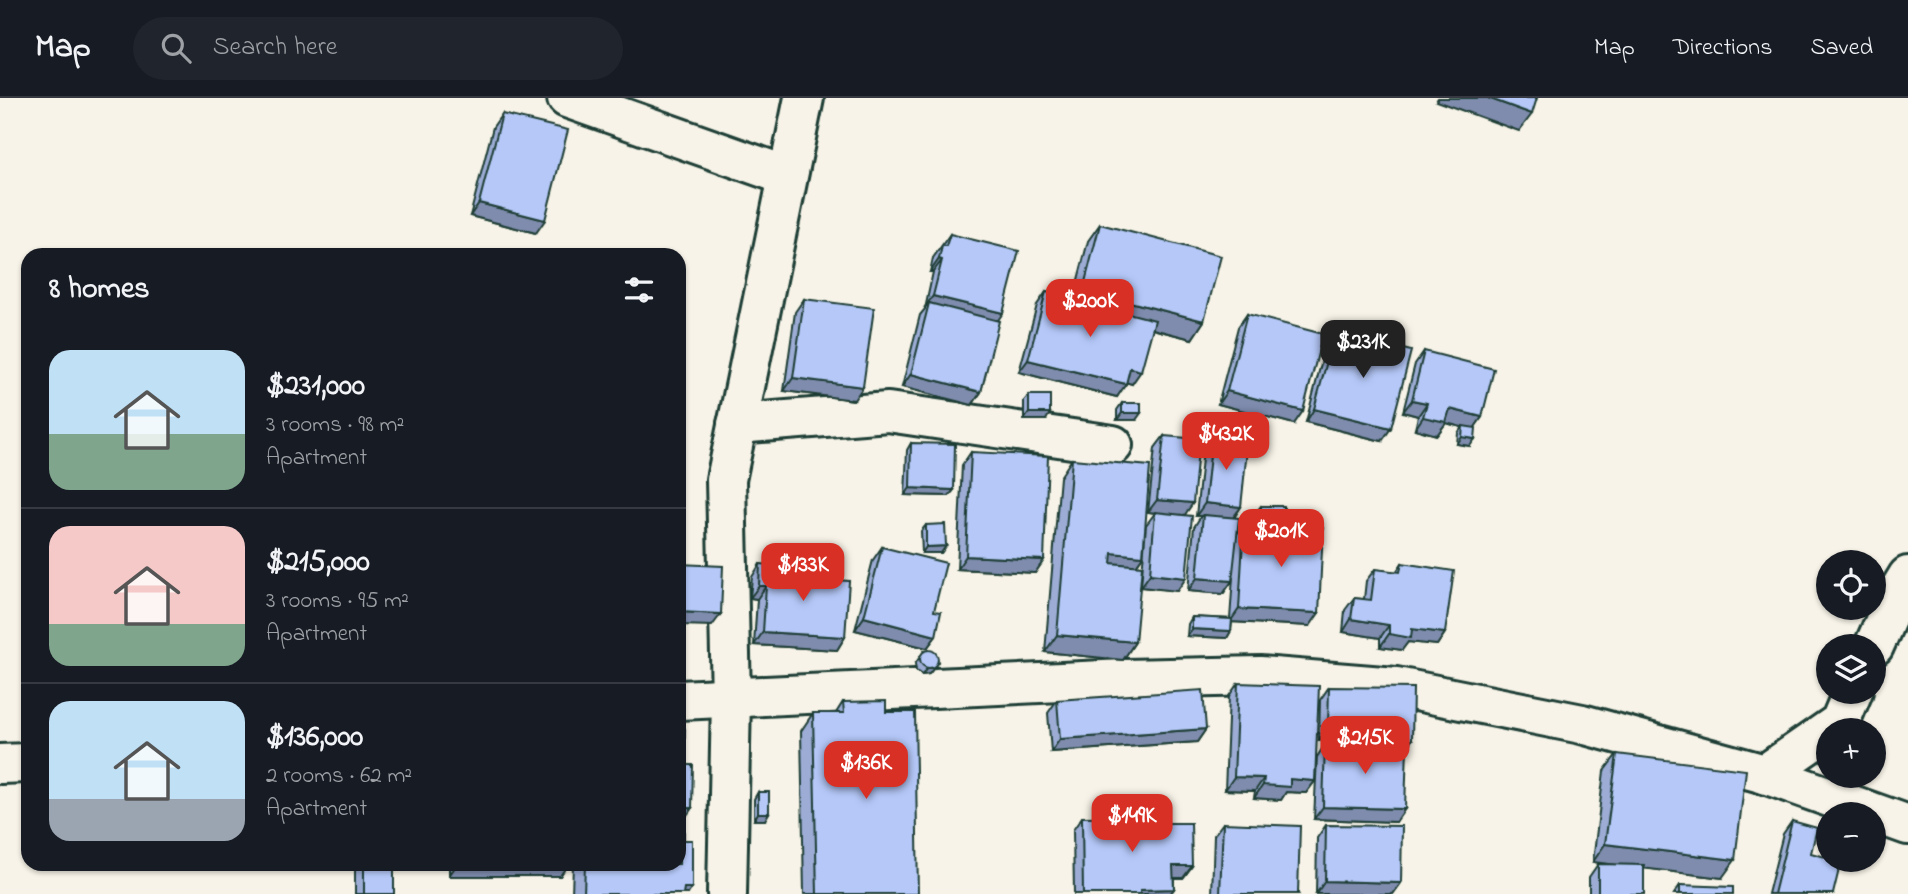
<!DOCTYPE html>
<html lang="en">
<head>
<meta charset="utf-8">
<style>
  body { margin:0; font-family:"Indie Flower",sans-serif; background:#20242c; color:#f1f3f6; height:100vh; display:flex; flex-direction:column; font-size:26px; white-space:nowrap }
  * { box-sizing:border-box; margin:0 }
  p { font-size:23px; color:#9ea1a6 }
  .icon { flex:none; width:38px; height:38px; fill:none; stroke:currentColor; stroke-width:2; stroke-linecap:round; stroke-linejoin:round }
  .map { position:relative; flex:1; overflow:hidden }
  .panel { position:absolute; left:21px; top:150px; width:665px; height:623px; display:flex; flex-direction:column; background:#171b24; border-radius:21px; box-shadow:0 2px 5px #0004 }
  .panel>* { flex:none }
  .fabs { position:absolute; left:1816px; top:452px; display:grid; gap:14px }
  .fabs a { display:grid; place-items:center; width:70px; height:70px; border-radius:50%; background:#171b24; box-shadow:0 2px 5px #0004; font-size:35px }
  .price { position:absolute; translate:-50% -60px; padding:0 16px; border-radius:14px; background:#d93025; color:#fff; font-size:23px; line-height:46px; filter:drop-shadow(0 2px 4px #0008) }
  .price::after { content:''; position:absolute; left:50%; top:42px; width:21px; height:16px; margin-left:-10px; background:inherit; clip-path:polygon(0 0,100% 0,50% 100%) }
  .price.on { background:#222; color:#fff }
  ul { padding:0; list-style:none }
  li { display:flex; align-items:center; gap:21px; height:175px; padding:0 28px }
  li+li { border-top:2px solid #363941 }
  li span { display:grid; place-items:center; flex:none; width:196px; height:140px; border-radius:21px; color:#555 }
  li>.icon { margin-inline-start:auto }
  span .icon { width:84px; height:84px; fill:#fffc; stroke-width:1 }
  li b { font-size:30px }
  h2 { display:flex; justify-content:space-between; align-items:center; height:84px; padding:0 28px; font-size:30px }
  header { display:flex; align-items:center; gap:42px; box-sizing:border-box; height:98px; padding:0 35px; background:#171b24; border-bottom:2px solid #363941 }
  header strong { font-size:33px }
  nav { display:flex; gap:38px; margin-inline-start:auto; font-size:24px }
  .search { width:490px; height:63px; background:#20242c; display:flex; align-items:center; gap:18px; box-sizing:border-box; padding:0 24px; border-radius:38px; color:#9ea1a6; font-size:26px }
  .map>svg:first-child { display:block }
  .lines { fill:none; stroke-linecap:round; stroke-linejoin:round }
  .minor-casing { stroke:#1f3d34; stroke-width:44 }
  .minor { stroke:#f7f3e8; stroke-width:38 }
  .wall { fill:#9cacd5; stroke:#1f3d34; stroke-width:2 }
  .shaded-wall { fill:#7f8cae; stroke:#1f3d34; stroke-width:2 }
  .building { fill:#b5c8f8; stroke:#1f3d34; stroke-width:2 }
</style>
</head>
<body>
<header>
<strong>Map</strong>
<div class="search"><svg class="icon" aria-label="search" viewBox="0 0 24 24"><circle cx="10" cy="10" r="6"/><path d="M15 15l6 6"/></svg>Search here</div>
<nav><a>Map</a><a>Directions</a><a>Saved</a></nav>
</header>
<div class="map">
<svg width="1908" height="796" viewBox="0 0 1908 796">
  <rect width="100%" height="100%" fill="#f7f3e8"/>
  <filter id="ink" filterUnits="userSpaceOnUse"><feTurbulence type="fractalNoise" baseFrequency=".0143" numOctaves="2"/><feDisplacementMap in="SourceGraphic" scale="14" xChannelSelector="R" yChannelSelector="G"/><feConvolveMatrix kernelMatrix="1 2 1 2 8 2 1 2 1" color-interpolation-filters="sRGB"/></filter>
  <g filter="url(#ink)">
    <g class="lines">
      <defs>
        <g id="minor">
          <polyline points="567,0 787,78"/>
          <polyline points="737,326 888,314 1113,347"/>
          <polyline points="1874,548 1897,496 1908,478"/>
          <polyline points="679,602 1125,581 1260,578 1396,589 1582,626 1765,676 1908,727"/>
          <polyline points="0,666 28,665"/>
          <polyline points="1765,676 1840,624 1853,593"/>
          <polyline points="727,796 731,600 726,382 804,0"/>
        </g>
      </defs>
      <use href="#minor" class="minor-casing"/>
      <use href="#minor" class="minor"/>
    </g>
    <g class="wall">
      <polygon points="502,16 536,135 470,118 493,29"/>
      <polygon points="1100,126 1204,223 1192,241 1152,231 1132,286 1126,284 1117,299 1019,274 1037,207 1046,194 1073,201 1088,143"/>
      <polygon points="950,136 997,223 981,294 972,307 902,289 920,217 925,211 933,174 930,174 933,160"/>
      <polygon points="804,201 854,302 784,293 795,214"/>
      <polygon points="1247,216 1294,326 1218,306 1238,229"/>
      <polygon points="1335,234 1382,343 1306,324 1326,246"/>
      <polygon points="1424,253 1482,319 1474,330 1470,348 1457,346 1458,335 1462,329 1446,325 1437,337 1415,331 1418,318 1403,314 1415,266"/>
      <polygon points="1029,297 1046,322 1024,322 1024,303"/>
      <polygon points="1122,305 1136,322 1117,322 1117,312"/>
      <polygon points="1164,338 1185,417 1177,493 1141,489 1146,427 1155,415 1148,414 1155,350"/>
      <polygon points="1212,338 1241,409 1234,420 1237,436 1244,426 1256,427 1256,414 1261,408 1284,428 1310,528 1232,524 1231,533 1227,540 1187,538 1188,526 1192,519 1230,521 1233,479 1232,483 1223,496 1188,493 1194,429 1201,418 1196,418 1203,351"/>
      <polygon points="911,345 954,392 949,398 905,397 907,352"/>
      <polygon points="971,354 1044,462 1035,475 957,471 962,367"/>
      <polygon points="1072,361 1143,458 1136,468 1135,544 1123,562 1045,554 1060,379"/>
      <polygon points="926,427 946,448 941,455 922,455 921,433"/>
      <polygon points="882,449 934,513 936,538 927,550 855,532 873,462"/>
      <polygon points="1402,465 1445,535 1437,547 1408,544 1402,552 1380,549 1380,540 1343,534 1345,512 1354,500 1364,501 1366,483 1375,471 1396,474"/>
      <polygon points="760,466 796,479 845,539 837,552 754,547 757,501 750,500 752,479"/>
      <polygon points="924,553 938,564 929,576 922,577 916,573 915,566"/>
      <polygon points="1238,585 1315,683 1306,695 1286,694 1281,702 1254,700 1255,693 1225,692 1229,598"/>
      <polygon points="1329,589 1407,649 1396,724 1314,721 1317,659 1325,646 1343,646 1343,642 1319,642 1320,602"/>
      <polygon points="1057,602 1206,631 1197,644 1051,654 1048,615"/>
      <polygon points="843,604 886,614 918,796 804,796 801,633 813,615 836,615"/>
      <polygon points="1617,656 1722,780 1644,770 1644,796 1589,796 1589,779 1598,766 1618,767 1593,764 1604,673"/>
      <polygon points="758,694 765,722 754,722 754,701"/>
      <polygon points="1082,719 1146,725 1192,768 1183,780 1174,780 1174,791 1170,796 1074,796 1073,732"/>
      <polygon points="684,722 684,742 688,796 572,796 573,766 679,766"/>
      <polygon points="1792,723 1811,755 1833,796 1768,796 1783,736"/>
      <polygon points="1223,725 1298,796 1212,796 1214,737"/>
      <polygon points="1326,727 1401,785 1393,796 1316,796 1317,740"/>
      <rect x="355" y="766" width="39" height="30"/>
      <polygon points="449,766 568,766 560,778 449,778"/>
      <polygon points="1680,787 1733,796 1674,796"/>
    </g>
    <g class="shaded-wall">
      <polygon points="1438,0 1488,0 1532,16 1519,33 1436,3"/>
      <polygon points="479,105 545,122 536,135 470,118"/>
      <polygon points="939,161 942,162 933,174 930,174"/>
      <polygon points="1083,192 1204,223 1192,241 1070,210"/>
      <polygon points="933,198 1003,215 994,228 929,205 924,210"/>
      <polygon points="1028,262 1126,286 1117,299 1019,274"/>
      <polygon points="1130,270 1141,273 1132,286 1121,283"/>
      <polygon points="911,276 981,294 972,307 902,289"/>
      <polygon points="793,280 863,289 854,302 784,293"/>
      <polygon points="1227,293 1303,313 1294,326 1218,306"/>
      <polygon points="1412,302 1427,305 1418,318 1403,314"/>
      <polygon points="1314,311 1391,330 1382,343 1306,324"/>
      <polygon points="1450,311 1482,319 1473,332 1446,325 1437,337 1415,331 1423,319"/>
      <polygon points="1029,315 1050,315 1046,322 1024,322"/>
      <polygon points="1122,315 1141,315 1136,322 1117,322"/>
      <polygon points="1462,339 1475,341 1470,348 1457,346"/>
      <polygon points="910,390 954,392 949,398 905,397"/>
      <polygon points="1157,402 1193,405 1184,418 1148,414"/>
      <polygon points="1205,405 1241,409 1232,421 1203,417 1201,418 1196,418"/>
      <polygon points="946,448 941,455 922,455 926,449"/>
      <polygon points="1112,455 1143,458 1131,475 1100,472"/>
      <polygon points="966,458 1044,462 1035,475 957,471"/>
      <polygon points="1150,476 1186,480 1177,493 1141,489"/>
      <polygon points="1197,480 1232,483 1223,496 1188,493"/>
      <polygon points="759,488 766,488 757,501 750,500"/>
      <polygon points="1239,511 1319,515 1310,528 1230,524"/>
      <polygon points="679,514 680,514 721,516 712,528 679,527"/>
      <polygon points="864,519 936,538 927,550 855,532"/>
      <polygon points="1351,521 1389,527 1380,540 1343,534"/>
      <polygon points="1192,531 1231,533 1227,540 1187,538"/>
      <polygon points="1412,531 1445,535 1437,547 1408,544 1402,552 1380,549 1389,536"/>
      <polygon points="763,534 845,539 837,552 754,547"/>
      <polygon points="1057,537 1135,544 1123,562 1045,554"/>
      <polygon points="927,570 934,570 929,576 922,577"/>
      <polygon points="1328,629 1351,630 1343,642 1319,642"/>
      <polygon points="1206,631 1197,644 1051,654 1060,641"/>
      <polygon points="1351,633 1381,634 1372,647 1343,646"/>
      <polygon points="1381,641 1412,642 1403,654 1372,654"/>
      <polygon points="1234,679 1264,680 1255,693 1225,692"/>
      <polygon points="1290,681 1315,683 1306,695 1286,694 1281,702 1254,700 1263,687"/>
      <polygon points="1323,709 1405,711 1396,724 1314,721"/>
      <polygon points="684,710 692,710 680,727"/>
      <polygon points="758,715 769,715 765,722 754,722"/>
      <polygon points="1605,746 1735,762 1722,780 1593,764"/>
      <polygon points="457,766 568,766 560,778 449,778"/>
      <polygon points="1173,768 1192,768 1183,780 1164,780"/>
      <polygon points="1325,783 1401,785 1393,796 1316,796"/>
      <polygon points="684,790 692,790 688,796 680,796"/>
      <polygon points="1174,791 1170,796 1137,796 1140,792"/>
    </g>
    <g class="building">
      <polygon points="1488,0 1537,0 1532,16"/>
      <polygon points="502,16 568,32 545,122 479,105"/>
      <polygon points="1100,126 1221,158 1204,223 1083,192"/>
      <polygon points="950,136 1019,153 1003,215 933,198 942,162 939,161 942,148 946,148"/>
      <polygon points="1046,194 1155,222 1141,273 1130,270 1126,286 1028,262"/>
      <polygon points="804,201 874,210 863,289 793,280"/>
      <polygon points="929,205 999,223 981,294 911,276"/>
      <polygon points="1247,216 1323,236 1303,313 1227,293"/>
      <polygon points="1335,234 1411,253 1391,330 1314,311"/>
      <polygon points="1424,253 1494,271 1482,319 1450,311 1446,324 1423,319 1427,305 1412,302"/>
      <rect x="1029" y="297" width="21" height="18"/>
      <rect x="1122" y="305" width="19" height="10"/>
      <polygon points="1463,328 1476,330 1475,341 1462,339"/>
      <polygon points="1164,338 1199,341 1193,405 1157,402"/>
      <polygon points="1212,338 1248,342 1241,409 1205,405"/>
      <polygon points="911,345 955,346 954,392 910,390"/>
      <polygon points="971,354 1048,358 1044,462 966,458"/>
      <polygon points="1072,361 1150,368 1143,458 1112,455 1111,465 1142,468 1135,544 1057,537"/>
      <polygon points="1261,408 1284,408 1284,428 1261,427"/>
      <polygon points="1155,414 1192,418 1186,480 1150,476"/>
      <polygon points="1203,417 1239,420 1232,483 1197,480"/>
      <polygon points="945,426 946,448 926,449 926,427"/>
      <polygon points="1244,426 1323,430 1319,515 1239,511"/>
      <polygon points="882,449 946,465 934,513 941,514 936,538 864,519"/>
      <polygon points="1402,465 1454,473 1445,535 1412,531 1411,540 1389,536 1389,527 1351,521 1354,500 1371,502 1375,471 1400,474"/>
      <polygon points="679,466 723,468 721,516 680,514 679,520"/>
      <polygon points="760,466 797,469 796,479 849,483 845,539 763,534 766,488 759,488"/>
      <polygon points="1192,519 1232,521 1231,533 1192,531"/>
      <circle cx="929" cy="561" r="9"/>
      <polygon points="1238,585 1319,588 1315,683 1290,681 1290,689 1263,687 1264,680 1234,679"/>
      <polygon points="1329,589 1413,590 1412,642 1381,641 1381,634 1351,633 1351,630 1328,629"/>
      <polygon points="1203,592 1206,631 1060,641 1057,602"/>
      <polygon points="886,603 886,614 915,614 918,796 817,796 813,615 844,615 843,604"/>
      <polygon points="679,631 685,631 684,667 693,667 692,710 684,710 684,742 692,742 692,790 684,790 683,796 584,796 585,766 679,766"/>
      <polygon points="1325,646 1407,648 1405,711 1323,709"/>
      <polygon points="1617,656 1746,672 1735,762 1605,746"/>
      <rect x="758" y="694" width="11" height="21"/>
      <polygon points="1146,718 1146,725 1191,725 1192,768 1173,768 1174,791 1140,792 1140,796 1083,796 1082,719"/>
      <polygon points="1792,723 1817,730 1811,755 1829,760 1829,761 1841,763 1833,796 1774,796"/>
      <polygon points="1223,725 1300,728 1298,796 1220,796"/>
      <polygon points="1326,727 1402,728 1401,785 1325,783"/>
      <rect x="364" y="766" width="30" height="30"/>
      <polygon points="1598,766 1644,767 1644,796 1598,796"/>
      <polygon points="1680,787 1733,789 1733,796 1680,796"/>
    </g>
  </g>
</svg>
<div class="fabs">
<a><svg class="icon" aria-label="locate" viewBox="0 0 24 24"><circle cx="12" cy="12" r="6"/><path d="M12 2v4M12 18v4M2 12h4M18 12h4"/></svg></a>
<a><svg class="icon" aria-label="layers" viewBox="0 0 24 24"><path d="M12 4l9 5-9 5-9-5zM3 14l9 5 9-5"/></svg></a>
<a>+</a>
<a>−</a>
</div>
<b class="price" style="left:1090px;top:241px">$200K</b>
<b class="price on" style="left:1363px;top:282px">$231K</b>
<b class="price" style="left:1226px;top:374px">$432K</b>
<b class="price" style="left:1281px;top:471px">$201K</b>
<b class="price" style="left:803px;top:505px">$133K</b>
<b class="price" style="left:1365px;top:678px">$215K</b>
<b class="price" style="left:866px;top:703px">$136K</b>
<b class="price" style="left:1132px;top:756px">$149K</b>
<section class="panel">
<h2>8 homes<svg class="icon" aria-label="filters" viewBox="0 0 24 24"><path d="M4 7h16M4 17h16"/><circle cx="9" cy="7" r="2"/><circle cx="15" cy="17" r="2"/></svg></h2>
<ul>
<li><span style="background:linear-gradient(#bfe0f5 60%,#7fa58c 0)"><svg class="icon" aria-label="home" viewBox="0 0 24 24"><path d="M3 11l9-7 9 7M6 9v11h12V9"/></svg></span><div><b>$231,000</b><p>3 rooms · 98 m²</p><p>Apartment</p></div></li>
<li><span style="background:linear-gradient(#f6c9c9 70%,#7fa58c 0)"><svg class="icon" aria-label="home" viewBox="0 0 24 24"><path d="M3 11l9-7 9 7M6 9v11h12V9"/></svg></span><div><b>$215,000</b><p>3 rooms · 95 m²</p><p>Apartment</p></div></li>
<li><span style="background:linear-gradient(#bfe0f5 70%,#9aa5b1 0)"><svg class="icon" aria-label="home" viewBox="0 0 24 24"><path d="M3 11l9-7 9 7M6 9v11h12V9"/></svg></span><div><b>$136,000</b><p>2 rooms · 62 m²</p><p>Apartment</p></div></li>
</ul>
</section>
</div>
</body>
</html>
